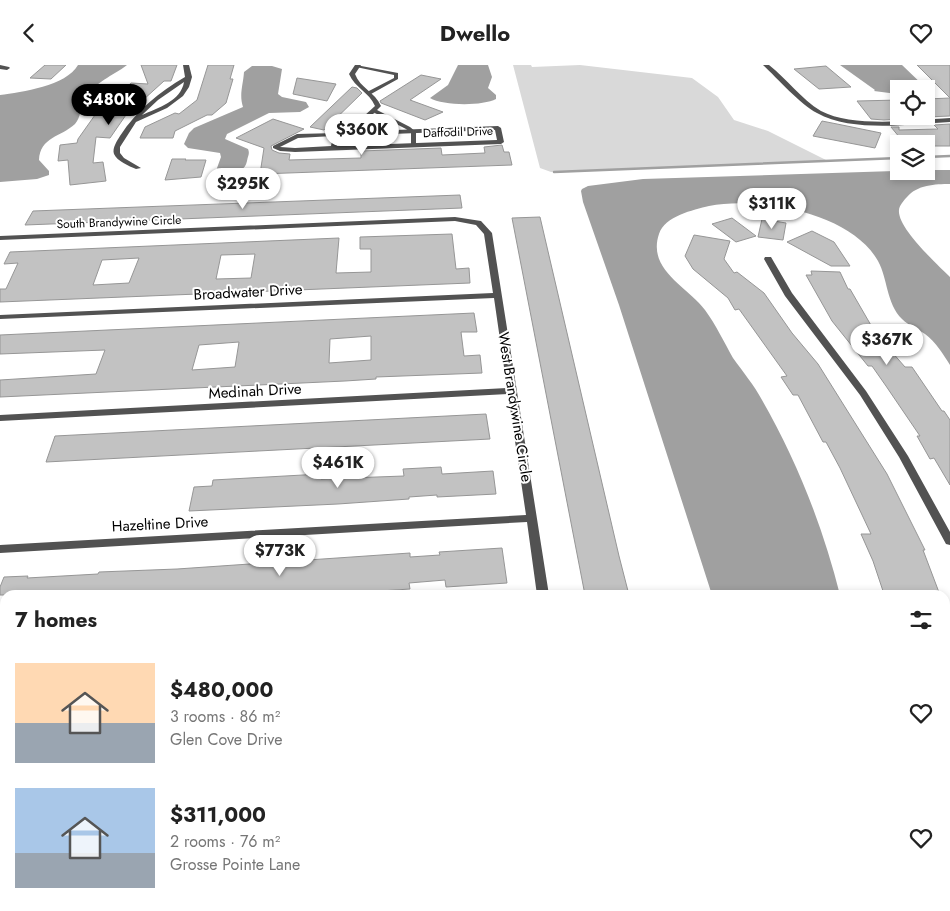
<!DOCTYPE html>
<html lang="en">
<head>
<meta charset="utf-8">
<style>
  body { margin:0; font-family:Jost,sans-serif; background:#f2f2f2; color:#222; height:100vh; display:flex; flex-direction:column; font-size:19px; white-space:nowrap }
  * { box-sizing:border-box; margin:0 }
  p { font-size:16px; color:#767676 }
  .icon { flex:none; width:28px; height:28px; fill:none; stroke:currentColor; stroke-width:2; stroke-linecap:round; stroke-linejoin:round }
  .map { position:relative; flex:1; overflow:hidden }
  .panel { position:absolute; left:0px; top:525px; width:950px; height:321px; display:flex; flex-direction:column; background:#fff; border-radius:15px 15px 0 0; box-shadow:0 2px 8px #0003 }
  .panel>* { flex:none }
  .buttons { position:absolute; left:890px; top:15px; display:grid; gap:10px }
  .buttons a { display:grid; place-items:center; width:45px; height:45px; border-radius:0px; background:#fff; box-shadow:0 2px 8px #0003; font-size:25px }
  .price { position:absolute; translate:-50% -42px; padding:0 11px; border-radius:18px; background:#fff; color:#222; font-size:16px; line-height:32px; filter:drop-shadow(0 1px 2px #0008) }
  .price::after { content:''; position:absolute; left:50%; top:30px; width:15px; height:11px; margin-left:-8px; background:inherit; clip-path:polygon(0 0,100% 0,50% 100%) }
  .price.current { background:#000; color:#fff }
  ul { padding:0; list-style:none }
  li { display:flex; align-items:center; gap:15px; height:125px; padding:0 15px }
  li span { display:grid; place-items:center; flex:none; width:140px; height:100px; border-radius:0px; color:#555 }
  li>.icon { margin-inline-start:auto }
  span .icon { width:60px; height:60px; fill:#fffc; stroke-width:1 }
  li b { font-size:21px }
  h2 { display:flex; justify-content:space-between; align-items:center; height:60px; padding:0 15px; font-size:21px }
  header { display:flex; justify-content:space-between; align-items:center; height:65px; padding:0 15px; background:#fff; font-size:22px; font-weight:700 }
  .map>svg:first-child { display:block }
  .green { fill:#d9d9d9 }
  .water { fill:#a0a0a0 }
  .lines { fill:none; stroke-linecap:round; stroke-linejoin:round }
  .stream { stroke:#a0a0a0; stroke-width:2.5 }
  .building { fill:#c2c2c2; stroke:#969696; fill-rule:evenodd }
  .lane { fill:#525252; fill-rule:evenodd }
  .street { fill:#525252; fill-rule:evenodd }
  .labels { text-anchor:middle; stroke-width:4; stroke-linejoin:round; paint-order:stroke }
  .far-street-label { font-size:12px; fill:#000; stroke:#fff }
  .street-label { font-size:15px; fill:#000; stroke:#fff }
</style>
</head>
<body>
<header><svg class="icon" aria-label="back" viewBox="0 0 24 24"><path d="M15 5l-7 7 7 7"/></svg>Dwello<svg class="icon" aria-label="heart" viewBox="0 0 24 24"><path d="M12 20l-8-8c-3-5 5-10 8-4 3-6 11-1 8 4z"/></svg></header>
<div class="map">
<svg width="950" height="846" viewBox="0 0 950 846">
  <rect width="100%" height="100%" fill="#fff"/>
  <polygon class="green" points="513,0 531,0 532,2 580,0 692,13 718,32 734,55 768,66 828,96 551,107 540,103"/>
  <g class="water">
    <path d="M78,0H127C113,11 94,17 85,34C81,41 81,52 75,59C61,72 40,72 39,95L49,106V110L37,114L0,117V30C22,27 66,21 78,0Z"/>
    <path d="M458,0H488L492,12L488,23L496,30V34C483,41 443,41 430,33L448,20Z"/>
    <polygon points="840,0 902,0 926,23 927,25 899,24 897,29 874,26 875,25"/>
    <path d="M252,1H272L282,4L278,29L282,32L306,37L309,42L300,47L269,48L227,69L225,74L248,84C250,89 248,90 247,96C245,108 230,110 220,107L217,103L221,92L220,88L188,83L184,79L189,68L194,63L243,42C239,29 243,21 244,7Z"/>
    <path d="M926,105H950V119C935,119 917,120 907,132C904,135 899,141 899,145C897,163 938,200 950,212V300C943,289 936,277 925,269C918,264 909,261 902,254C886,238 888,214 878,196C851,148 759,131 709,141C693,145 665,151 659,169C647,205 687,221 705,245C716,260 724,277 733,293C743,307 754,320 762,335C797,396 823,462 840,530H712L619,240L583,137L581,126L582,124L588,121L643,114Z"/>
  </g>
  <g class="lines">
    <g class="stream">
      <polyline points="926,92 950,91"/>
      <polyline points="554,107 899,93"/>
    </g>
  </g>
  <g class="building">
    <polygon points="45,0 66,0 51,14 30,13"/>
    <polygon points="141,0 177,0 171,16 164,16 143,35 137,34 110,73 96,72 93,98 103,97 106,116 70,120 68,95 58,96 60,80 77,78 78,74 95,50 90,50 103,35 112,36 131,18 148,19"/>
    <polygon points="208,0 234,0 230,14 233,14 226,38 212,50 207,50 175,66 173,73 140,73 145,62 175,48 179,49 197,35"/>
    <polygon points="917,0 950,0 950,51 926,52 926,34 950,33"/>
    <polygon points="826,1 851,22 819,24 794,4"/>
    <polygon points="421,10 441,14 410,35 443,47 425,55 381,38 380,36"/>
    <polygon points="297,13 336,19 327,36 293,29"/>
    <polygon points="352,22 357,23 362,28 324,65 310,62"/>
    <polygon points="899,35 899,54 884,55 871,54 857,36"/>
    <polygon points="273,54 304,64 271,81 272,85 279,88 290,89 289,95 361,93 361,86 441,83 442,90 485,88 484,82 502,80 504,87 509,87 512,100 260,109 264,83 236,73"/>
    <polygon points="822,56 837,59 881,68 875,83 813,71"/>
    <polygon points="950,59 950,81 926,81 926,79 905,79 891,62 899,62 899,65 938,64 934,60"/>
    <polygon points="172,94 186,94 185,95 206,95 201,112 165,115"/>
    <polygon points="460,130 462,143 25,160 33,146"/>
    <polygon points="540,152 619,491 629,530 585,530 512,153"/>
    <polygon points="732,153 756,171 736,177 712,159"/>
    <polygon points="762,154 786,158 783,175 758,172"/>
    <polygon points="812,166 834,177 850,201 831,201 787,177"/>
    <path d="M452,169L456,204L469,203L470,218L0,237V224H6L18,198L4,199L10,187L339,173L336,208L371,207V184H360V172ZM255,189L251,213L216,214L221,190ZM139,193L129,218L93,220L102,195Z"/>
    <polygon points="694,170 730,176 724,194 734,208 737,207 764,228 792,268 818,299 887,409 925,485 923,485 940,530 884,529 873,496 861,469 871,469 840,403 826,377 823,377 798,330 793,330 781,312 787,311 739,244 735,245 728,233 693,204 685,191"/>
    <polygon points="811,206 840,207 848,224 850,224 872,262 877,261 890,277 884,278 905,302 912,302 942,346 944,346 950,355 950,420 934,393 930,394 917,371 920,371 886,321 872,301 868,301 832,256 806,210 812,210"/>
    <path d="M474,248L477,267H461L464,291L480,290L482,308L376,312V314L345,316L0,332V315L96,309L105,285L0,289V270ZM371,271V295L329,298L330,274ZM239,277L235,302L192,305L199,280Z"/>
    <polygon points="486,349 490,374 46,397 55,371"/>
    <polygon points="441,402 442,409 493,406 496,429 437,432 437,430 409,432 409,434 338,439 189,446 194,422 212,421 213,415 321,409 321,414 404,411 403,404"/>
    <polygon points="502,483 507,518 446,522 445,515 409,518 410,524 322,530 271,530 271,527 235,530 0,530 0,522 4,512 28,511 27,513 98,509 99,507 177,504 410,488 410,492 440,490 439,487"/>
  </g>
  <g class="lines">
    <g class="lane">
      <polygon points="356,0 398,8 398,14 371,29 367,29 367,27 394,13 394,10 356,2"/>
      <polygon points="373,45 377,45 410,62 416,67 416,81 411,80 411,68 406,64 373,47"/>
    </g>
    <g class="street">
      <polygon points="0,0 9,2 10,3 7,5 0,4"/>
      <path d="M183,0H189L192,12L189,22L183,31L167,43L136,57L120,82V88L124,93L141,103L136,104C129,101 117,96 114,89C112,83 117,76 120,71C137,45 159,27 185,12ZM184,17C181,36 158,43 142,50L158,35Z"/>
      <path d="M355,0H361L355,9C360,23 375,27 381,41L368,54L344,67L498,61L501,63L504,77L501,79L295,87L280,86L273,83V81L297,69L337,68L364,51L375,41C369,27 355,23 349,9ZM495,65L497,75L337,81L338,73L340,71ZM333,71L331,81L295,83L280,82L298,73Z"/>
      <path d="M763,0H769C787,14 801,34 821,46C853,63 914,55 950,53V57C911,59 853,68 817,48C800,39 778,14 763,0Z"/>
      <polygon points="455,152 481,156 492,168 549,530 537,530 527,457 0,488 0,480 526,450 508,329 0,356 0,350 507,323 494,233 0,254 0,250 493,228 484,169 476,160 455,156 0,175 0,171"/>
      <polygon points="765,192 771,192 792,228 866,326 908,391 950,467 950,480 946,479 899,392 860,330 785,231 764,194"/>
      <rect x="0" y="655" width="5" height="12"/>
      <polygon points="0,767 5,769 5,783 0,781"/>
      <polygon points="186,841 211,841 213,846 188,846"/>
      <polygon points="568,841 585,841 583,846 566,846"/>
    </g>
  </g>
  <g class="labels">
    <g class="far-street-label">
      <text transform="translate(458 67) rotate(-2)" y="4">Daffodil Drive</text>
      <text transform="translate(119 157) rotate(-2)" y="4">South Brandywine Circle</text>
    </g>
    <g class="street-label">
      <text transform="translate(248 227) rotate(-3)" y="5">Broadwater Drive</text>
      <text transform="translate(255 326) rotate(-3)" y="5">Medinah Drive</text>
      <text transform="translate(515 342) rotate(81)" y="5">West Brandywine Circle</text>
      <text transform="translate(160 459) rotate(-3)" y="5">Hazeltine Drive</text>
    </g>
  </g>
</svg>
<div class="buttons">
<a><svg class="icon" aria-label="locate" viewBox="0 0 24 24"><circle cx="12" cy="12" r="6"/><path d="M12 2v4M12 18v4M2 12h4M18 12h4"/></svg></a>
<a><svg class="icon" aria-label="layers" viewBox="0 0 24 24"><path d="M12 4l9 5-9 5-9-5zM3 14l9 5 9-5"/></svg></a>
</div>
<b class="price current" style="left:109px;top:61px">$480K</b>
<b class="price" style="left:362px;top:91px">$360K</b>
<b class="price" style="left:243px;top:145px">$295K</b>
<b class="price" style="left:772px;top:165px">$311K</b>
<b class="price" style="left:887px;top:301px">$367K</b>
<b class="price" style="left:338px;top:424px">$461K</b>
<b class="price" style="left:280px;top:512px">$773K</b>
<section class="panel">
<h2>7 homes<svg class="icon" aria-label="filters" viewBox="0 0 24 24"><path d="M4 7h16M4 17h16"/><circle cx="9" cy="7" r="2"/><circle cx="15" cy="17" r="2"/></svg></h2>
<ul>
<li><span style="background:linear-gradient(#ffd9b3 60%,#9aa5b1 0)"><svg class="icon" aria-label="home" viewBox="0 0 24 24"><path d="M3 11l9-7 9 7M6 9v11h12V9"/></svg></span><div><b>$480,000</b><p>3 rooms · 86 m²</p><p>Glen Cove Drive</p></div><svg class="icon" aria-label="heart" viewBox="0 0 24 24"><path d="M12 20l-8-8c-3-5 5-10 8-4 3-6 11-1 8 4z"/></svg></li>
<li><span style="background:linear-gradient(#a9c7e8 65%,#9aa5b1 0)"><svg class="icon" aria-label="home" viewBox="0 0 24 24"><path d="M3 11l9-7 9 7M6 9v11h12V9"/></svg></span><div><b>$311,000</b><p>2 rooms · 76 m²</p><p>Grosse Pointe Lane</p></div><svg class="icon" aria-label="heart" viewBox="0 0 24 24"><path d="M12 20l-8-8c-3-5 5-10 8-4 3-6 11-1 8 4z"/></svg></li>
</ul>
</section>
</div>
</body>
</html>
